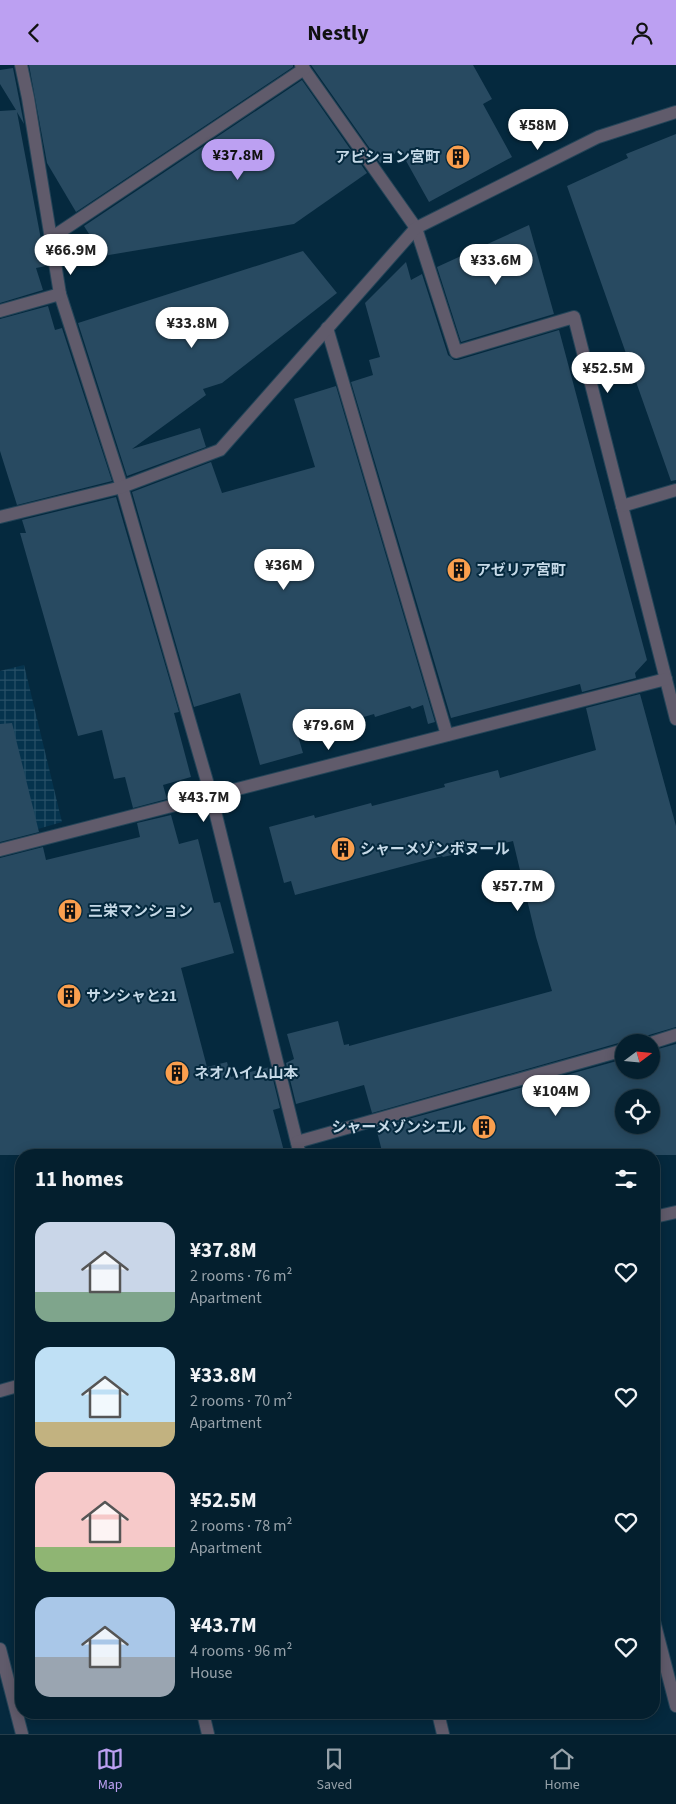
<!DOCTYPE html>
<html lang="en">
<head>
<meta charset="utf-8">
<style>
  body { margin:0; font-family:"Source Sans 3","Noto Sans JP",sans-serif; background:#122c3a; color:#f1f3f6; height:100vh; display:flex; flex-direction:column; font-size:19px; white-space:nowrap }
  * { box-sizing:border-box; margin:0 }
  p { font-size:16px; color:#97a2aa }
  .icon { flex:none; width:28px; height:28px; fill:none; stroke:currentColor; stroke-width:2; stroke-linecap:round; stroke-linejoin:round }
  .map { position:relative; flex:1; overflow:hidden }
  .drawer { position:absolute; left:15px; top:1084px; width:645px; height:570px; display:flex; flex-direction:column; background:#041f2e; border-radius:20px; box-shadow:0 2px 12px #0003,0 0 0 1px #253d4a }
  .drawer>* { flex:none }
  .needle { width:32px; rotate:74deg }
  .tools { position:absolute; left:615px; top:969px; display:grid; gap:10px }
  .tools a { display:grid; place-items:center; width:45px; height:45px; border-radius:50%; background:#041f2e; box-shadow:0 2px 12px #0003,0 0 0 1px #253d4a; font-size:25px }
  .price { position:absolute; translate:-50% -42px; padding:0 11px; border-radius:18px; background:#fff; color:#222; font-size:16px; line-height:32px; filter:drop-shadow(0 1px 2px #0008) }
  .price::after { content:''; position:absolute; left:50%; top:30px; width:15px; height:11px; margin-left:-8px; background:inherit; clip-path:polygon(0 0,100% 0,50% 100%) }
  .price.on { background:#bca0f2; color:#111 }
  ul { padding:0; list-style:none }
  li { display:flex; align-items:center; gap:15px; height:125px; padding:0 20px }
  li span { display:grid; place-items:center; flex:none; width:140px; height:100px; border-radius:15px; color:#555 }
  li>.icon { margin-inline-start:auto }
  span .icon { width:60px; height:60px; fill:#fffc; stroke-width:1 }
  li b { font-size:21px }
  h2 { display:flex; justify-content:space-between; align-items:center; height:60px; padding:0 20px; font-size:21px }
  header { display:flex; justify-content:space-between; align-items:center; height:65px; padding:0 20px; background:#bca0f2; color:#111; font-size:22px; font-weight:700 }
  .tab-bar { display:flex; justify-content:space-around; align-items:center; height:70px; border-top:1px solid #253d4a; background:#041f2e; font-size:14px; color:#97a2aa }
  .tab-bar a { display:grid; justify-items:center; gap:2px }
  .tab-bar .on { color:#bca0f2 }
  .map>svg:first-child { display:block }
  .industrial { fill:url(#industrial-grid) }
  .building { fill:#284a61; fill-rule:evenodd }
  .lines { fill:none; stroke-linecap:round; stroke-linejoin:round }
  .minor-casing { stroke:#244559; stroke-width:14 }
  .minor { stroke:#605b6b; stroke-width:12 }
  .labels { text-anchor:middle; stroke-width:4; stroke-linejoin:round; paint-order:stroke }
  .poi-label { font-size:15px; font-weight:bold; fill:#c6d9e7; stroke:#05293e; text-anchor:start }
</style>
</head>
<body>
<header><svg class="icon" aria-label="back" viewBox="0 0 24 24"><path d="M15 5l-7 7 7 7"/></svg>Nestly<svg class="icon" aria-label="person" viewBox="0 0 24 24"><circle cx="12" cy="8" r="4"/><path d="M4 21q1-7 8-7t8 7"/></svg></header>
<div class="map">
<svg width="676" height="1669" viewBox="0 0 676 1669">
  <defs>
    <pattern id="industrial-grid" width="8" height="8" patternUnits="userSpaceOnUse" patternTransform="scale(1.25)"><rect width="8" height="8" fill="#05334d"/><path d="M0 4h8M4 0v8" fill="none" stroke="#285067"/></pattern>
  </defs>
  <rect width="100%" height="100%" fill="#05293e"/>
  <polygon class="industrial" points="24,600 62,757 0,775 0,606"/>
  <g class="building">
    <polygon points="29,0 293,0 293,2 76,147 47,98"/>
    <polygon points="311,0 473,0 492,34 483,39 512,92 429,137 400,85 380,98"/>
    <polygon points="13,3 24,59 17,47 46,201 36,203 43,225 0,238 0,46 16,45 0,19 0,5"/>
    <polygon points="302,15 367,108 294,159 103,191 84,161"/>
    <polygon points="676,69 676,415 671,416 567,121 628,93 626,89"/>
    <polygon points="529,160 554,249 461,277 437,202"/>
    <polygon points="303,186 337,228 222,318 203,324 206,330 132,384 200,363 206,382 127,411 78,258"/>
    <polygon points="406,197 411,215 422,209 448,290 454,295 458,295 559,265 647,595 635,608 636,613 582,627 580,619 451,653 351,317 373,310 369,295 380,292 365,238"/>
    <polygon points="48,241 55,265 62,263 112,416 17,440 0,386 0,254"/>
    <polygon points="336,321 435,657 428,659 423,640 412,644 410,641 375,652 374,649 298,671 303,688 260,700 240,628 194,642 132,427 211,397 222,428 315,402 294,334"/>
    <polygon points="116,432 179,647 174,648 191,712 163,720 167,734 133,743 125,712 114,714 102,665 78,671 20,468 26,468 22,455"/>
    <polygon points="640,629 676,761 676,962 649,970 645,973 643,978 622,977 372,1048 364,1020 296,1039 286,998 294,994 287,969 338,956 344,980 349,979 349,981 552,926 536,872 513,776 443,792 442,791 295,830 291,816 284,818 269,762 314,750 315,753 371,738 372,741 445,722 444,719 498,705 500,713 596,685 586,643"/>
    <polygon points="12,658 39,767 0,777 0,659"/>
    <polygon points="171,750 179,779 198,774 214,838 220,837 234,888 181,903 207,1002 227,997 231,1012 270,1002 280,1043 273,1045 285,1090 0,1090 0,793 43,782 46,795 140,772 137,758"/>
    <path d="M676,979V1090H383L376,1063L624,994V1005H651V986ZM624,1032H651V1060H624Z"/>
  </g>
  <g class="lines">
    <defs>
      <g id="minor">
        <polyline points="21,0 28,33 60,229 122,422 211,730 300,1090"/>
        <polyline points="301,0 416,163 456,287 574,252 676,654"/>
        <polyline points="51,173 304,4"/>
        <polyline points="0,246 60,229"/>
        <polyline points="327,263 447,670"/>
        <polyline points="622,441 676,425"/>
        <polyline points="0,452 122,422 220,385 416,163 598,72 676,47"/>
        <polyline points="0,785 666,614"/>
        <polyline points="651,978 676,970"/>
        <polyline points="297,1077 624,985"/>
        <polyline points="654,1152 676,1147"/>
        <polyline points="0,1326 21,1320"/>
        <polyline points="654,1556 676,1641"/>
        <polyline points="0,1584 22,1669"/>
        <polyline points="203,1648 208,1669"/>
        <polyline points="438,1648 443,1669"/>
      </g>
    </defs>
    <use href="#minor" class="minor-casing"/>
    <use href="#minor" class="minor"/>
  </g>
  <defs>
    <symbol id="building-disc" viewBox="-11 -11 22 22"><circle r="9.5" fill="#fa9f4e" stroke="#05293e"/><path d="M-4-6H4V6H1V3H-1V6H-4ZM-2.5-4.3h1.7v1.8h-1.7ZM.8-4.3h1.7v1.8H.8ZM-2.5-1h1.7V.8h-1.7ZM.8-1h1.7V.8H.8Z" fill="#111"/></symbol>
  </defs>
  <g fill-rule="evenodd">
    <use href="#building-disc" x="444" y="78" width="28" height="28"/>
    <use href="#building-disc" x="445" y="491" width="28" height="28"/>
    <use href="#building-disc" x="329" y="770" width="28" height="28"/>
    <use href="#building-disc" x="56" y="832" width="28" height="28"/>
    <use href="#building-disc" x="55" y="917" width="28" height="28"/>
    <use href="#building-disc" x="163" y="994" width="28" height="28"/>
    <use href="#building-disc" x="470" y="1048" width="28" height="28"/>
  </g>
  <g class="labels">
    <g class="poi-label">
      <text x="440" y="97" text-anchor="end">アビション宮町</text>
      <text x="476" y="510">アゼリア宮町</text>
      <text x="360" y="789">シャーメゾンボヌール</text>
      <text x="88" y="851">三栄マンション</text>
      <text x="86" y="936">サンシャと21</text>
      <text x="194" y="1013">ネオハイム山本</text>
      <text x="466" y="1067" text-anchor="end">シャーメゾンシエル</text>
    </g>
  </g>
</svg>
<div class="tools">
<a><svg class="needle" viewBox="-14 -14 28 28"><path d="M0-13l5 13h-10z" fill="#e53935"/><path d="M0 13l5-13h-10z" fill="#97a2aa"/></svg></a>
<a><svg class="icon" aria-label="locate" viewBox="0 0 24 24"><circle cx="12" cy="12" r="6"/><path d="M12 2v4M12 18v4M2 12h4M18 12h4"/></svg></a>
</div>
<b class="price" style="left:538px;top:86px">¥58M</b>
<b class="price on" style="left:238px;top:116px">¥37.8M</b>
<b class="price" style="left:71px;top:211px">¥66.9M</b>
<b class="price" style="left:496px;top:221px">¥33.6M</b>
<b class="price" style="left:192px;top:284px">¥33.8M</b>
<b class="price" style="left:608px;top:329px">¥52.5M</b>
<b class="price" style="left:284px;top:526px">¥36M</b>
<b class="price" style="left:329px;top:686px">¥79.6M</b>
<b class="price" style="left:204px;top:758px">¥43.7M</b>
<b class="price" style="left:518px;top:847px">¥57.7M</b>
<b class="price" style="left:556px;top:1052px">¥104M</b>
<section class="drawer">
<h2>11 homes<svg class="icon" aria-label="filters" viewBox="0 0 24 24"><path d="M4 7h16M4 17h16"/><circle cx="9" cy="7" r="2"/><circle cx="15" cy="17" r="2"/></svg></h2>
<ul>
<li><span style="background:linear-gradient(#c9d6e8 70%,#7fa58c 0)"><svg class="icon" aria-label="home" viewBox="0 0 24 24"><path d="M3 11l9-7 9 7M6 9v11h12V9"/></svg></span><div><b>¥37.8M</b><p>2 rooms · 76 m²</p><p>Apartment</p></div><svg class="icon" aria-label="heart" viewBox="0 0 24 24"><path d="M12 20l-8-8c-3-5 5-10 8-4 3-6 11-1 8 4z"/></svg></li>
<li><span style="background:linear-gradient(#bfe0f5 75%,#c2b280 0)"><svg class="icon" aria-label="home" viewBox="0 0 24 24"><path d="M3 11l9-7 9 7M6 9v11h12V9"/></svg></span><div><b>¥33.8M</b><p>2 rooms · 70 m²</p><p>Apartment</p></div><svg class="icon" aria-label="heart" viewBox="0 0 24 24"><path d="M12 20l-8-8c-3-5 5-10 8-4 3-6 11-1 8 4z"/></svg></li>
<li><span style="background:linear-gradient(#f6c9c9 75%,#8fb573 0)"><svg class="icon" aria-label="home" viewBox="0 0 24 24"><path d="M3 11l9-7 9 7M6 9v11h12V9"/></svg></span><div><b>¥52.5M</b><p>2 rooms · 78 m²</p><p>Apartment</p></div><svg class="icon" aria-label="heart" viewBox="0 0 24 24"><path d="M12 20l-8-8c-3-5 5-10 8-4 3-6 11-1 8 4z"/></svg></li>
<li><span style="background:linear-gradient(#a9c7e8 60%,#9aa5b1 0)"><svg class="icon" aria-label="home" viewBox="0 0 24 24"><path d="M3 11l9-7 9 7M6 9v11h12V9"/></svg></span><div><b>¥43.7M</b><p>4 rooms · 96 m²</p><p>House</p></div><svg class="icon" aria-label="heart" viewBox="0 0 24 24"><path d="M12 20l-8-8c-3-5 5-10 8-4 3-6 11-1 8 4z"/></svg></li>
</ul>
</section>
</div>
<nav class="tab-bar">
<a class="on"><svg class="icon" aria-label="map" viewBox="0 0 24 24"><path d="M3 6l6-2 6 2 6-2v14l-6 2-6-2-6 2zM9 4v14M15 6v14"/></svg>Map</a>
<a><svg class="icon" aria-label="saved" viewBox="0 0 24 24"><path d="M7 4h10v16l-5-4-5 4z"/></svg>Saved</a>
<a><svg class="icon" aria-label="home" viewBox="0 0 24 24"><path d="M3 11l9-7 9 7M6 9v11h12V9"/></svg>Home</a>
</nav>
</body>
</html>
